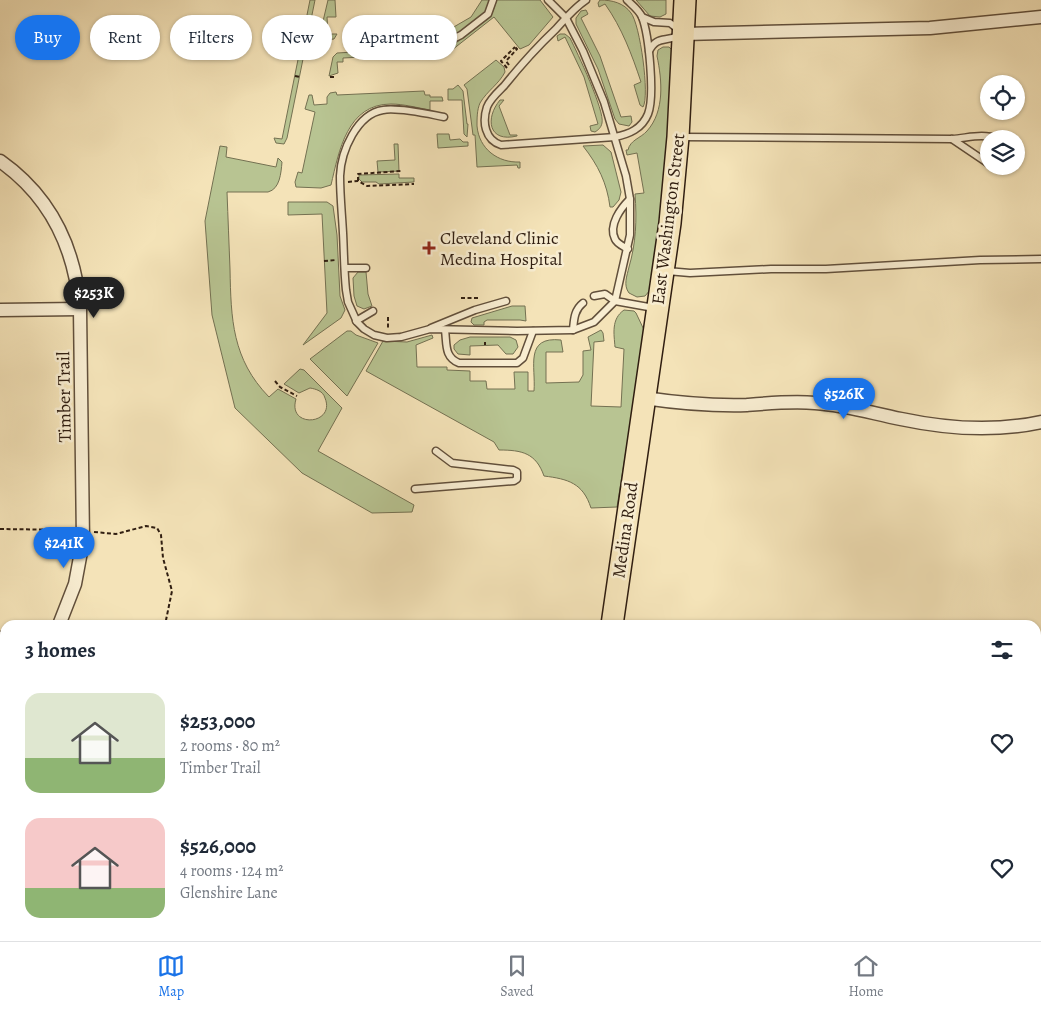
<!DOCTYPE html>
<html lang="en">
<head>
<meta charset="utf-8">
<style>
  body { margin:0; font-family:Alegreya,serif; background:#f2f2f3; color:#1f2937; height:100vh; display:flex; flex-direction:column; font-size:19px; white-space:nowrap }
  * { box-sizing:border-box; margin:0 }
  p { font-size:16px; color:#747a83 }
  .icon { flex:none; width:28px; height:28px; fill:none; stroke:currentColor; stroke-width:2; stroke-linecap:round; stroke-linejoin:round }
  .map { position:relative; flex:1; overflow:hidden }
  .drawer { position:absolute; left:0px; top:620px; width:1041px; height:321px; display:flex; flex-direction:column; background:#fff; border-radius:15px 15px 0 0; box-shadow:0 1px 4px #0004 }
  .drawer>* { flex:none }
  .top-card { position:absolute; left:15px; top:15px; width:500px; height:45px; display:flex; gap:10px }
  .fabs { position:absolute; left:980px; top:75px; display:grid; gap:10px }
  .fabs a { display:grid; place-items:center; width:45px; height:45px; border-radius:50%; background:#fff; box-shadow:0 1px 4px #0004; font-size:25px }
  .price { position:absolute; translate:-50% -42px; padding:0 11px; border-radius:18px; background:#1a73e8; color:#fff; font-size:16px; line-height:32px; filter:drop-shadow(0 1px 2px #0008) }
  .price::after { content:''; position:absolute; left:50%; top:30px; width:15px; height:11px; margin-left:-8px; background:inherit; clip-path:polygon(0 0,100% 0,50% 100%) }
  .price.current { background:#222; color:#fff }
  ul { padding:0; list-style:none }
  li { display:flex; align-items:center; gap:15px; height:125px; padding:0 25px }
  li span { display:grid; place-items:center; flex:none; width:140px; height:100px; border-radius:15px; color:#555 }
  li>.icon { margin-inline-start:auto }
  span .icon { width:60px; height:60px; fill:#fffc; stroke-width:1 }
  li b { font-size:21px }
  h2 { display:flex; justify-content:space-between; align-items:center; height:60px; padding:0 25px; font-size:21px }
  .chip { padding:0 18px; border-radius:22px; background:#fff; box-shadow:0 1px 4px #0004; font-size:18px; line-height:45px }
  .chip.current { background:#1a73e8; color:#fff }
  .dock { display:flex; justify-content:space-around; align-items:center; height:70px; border-top:1px solid #e0e1e3; background:#fff; font-size:14px; color:#747a83 }
  .dock a { display:grid; justify-items:center; gap:2px }
  .dock .current { color:#1a73e8 }
  .map>svg:first-child { display:block }
  .green { fill:#b8c492; stroke:#747152 }
  .lines { fill:none; stroke-linecap:round; stroke-linejoin:round }
  .service-casing { stroke:#614f3b; stroke-width:9 }
  .minor-casing { stroke:#614f3b; stroke-width:15 }
  .trunk-casing { stroke:#301e11; stroke-width:24 }
  .path { stroke:#301e11; stroke-width:2; stroke-dasharray:4 2.5; stroke-linecap:butt }
  .service { stroke:#f8edd1; stroke-width:6 }
  .minor { stroke:#f8edd1; stroke-width:12 }
  .trunk { stroke:#f4e3b8; stroke-width:21 }
  .poi-dot { fill:#8f2418; stroke:#f8edd1; stroke-width:2 }
  .labels { text-anchor:middle; stroke-width:5; stroke-linejoin:round; paint-order:stroke }
  .street-label { font-size:18px; fill:#301e11; stroke:#f8edd1 }
  .poi-label { font-size:18px; fill:#301e11; stroke:#f8edd1; text-anchor:start }
</style>
</head>
<body>
<div class="map">
<svg width="1041" height="941" viewBox="0 0 1041 941">
  <rect width="100%" height="100%" fill="#f4e3b8"/>
  <filter id="stains"><feTurbulence type="fractalNoise" baseFrequency=".004" numOctaves="4"/><feColorMatrix values="0 0 0 0 .2 0 0 0 0 .09 0 0 0 0 .02 0 0 0 .5 -.17"/></filter>
  <radialGradient id="worn" r=".72"><stop offset=".6" stop-color="#630" stop-opacity="0"/><stop offset="1" stop-color="#630" stop-opacity=".3"/></radialGradient>
  <g class="green">
    <polygon points="310,0 315,0 287,138 284,144 276,143 274,138 282,139"/>
    <polygon points="328,0 335,0 336,17 327,17 328,34 337,34 334,39 325,40 321,38 320,34"/>
    <polygon points="482,0 490,0 486,12 461,32 453,34 452,28 471,17"/>
    <polygon points="496,0 540,0 553,17 529,45 520,49 494,17 443,57 437,47 452,46 489,17 493,11"/>
    <path d="M600,0C612,0 624,3 631,13C640,24 650,96 643,107L640,105L634,85L641,82C632,55 622,28 605,4L599,7L598,3Z"/>
    <polygon points="636,0 666,0 666,14 660,17 650,16"/>
    <polygon points="586,10 588,14 581,18 600,56 621,117 631,116 632,122 629,126 619,124 615,119 598,69 576,24 576,18 581,11"/>
    <path d="M560,34H565L570,38C577,52 605,111 602,123C601,128 598,130 595,132L591,131L590,126L598,124L584,77L565,37L558,41L557,36Z"/>
    <path d="M663,47H669L671,49L674,47L675,96L651,289L645,296L637,297L629,293C623,285 627,276 629,267C636,243 637,220 635,194L644,193L637,153L627,155L626,150H628C630,140 641,138 647,131C665,111 662,80 657,56L658,50Z"/>
    <polygon points="422,48 422,54 343,58 343,62 337,62 338,73 329,76 333,57 337,53"/>
    <path d="M496,60L504,67L505,72C499,84 487,91 480,103C477,110 477,118 477,126C479,149 498,163 520,162V168H518L517,165L477,167L475,135H473L467,89L464,85Z"/>
    <polygon points="458,85 463,91 467,124 468,124 467,137 464,134 462,100 448,100 448,89 453,89"/>
    <path d="M424,91L425,95H430V97H442L443,101H430V110C418,108 404,104 391,104C347,104 339,151 331,185L321,188L296,187L295,182L298,172L302,173L315,112L305,109L309,95H312L314,105L327,104V97L330,93L336,92L337,95Z"/>
    <path d="M500,100H504L499,106L510,135H517V136C488,143 485,118 500,100Z"/>
    <polygon points="437,134 449,134 450,140 460,139 463,142 468,142 468,146 438,148"/>
    <polygon points="394,144 398,144 399,171 378,172 377,161 395,160"/>
    <path d="M603,145L611,152L621,192L619,200L613,207H610C607,183 598,165 583,146Z"/>
    <path d="M220,146L227,147L226,157L276,167L278,158L282,162C281,173 280,189 268,192H227C228,218 229,244 230,269C231,319 232,359 269,397L278,389L296,399C287,429 336,425 325,398C323,391 316,389 310,388L299,393L284,384L300,369L304,370L342,408L318,451L414,505L412,512L372,513L302,473L235,408L212,315L205,221Z"/>
    <polygon points="399,174 399,178 414,178 414,182 379,184 376,182 362,182 359,179 359,175"/>
    <polygon points="288,202 327,202 333,206 337,235 340,296 345,310 341,318 303,345 327,313 322,214 288,215"/>
    <polygon points="358,272 366,272 368,294 372,306 364,309 357,306 354,296 353,278"/>
    <polygon points="512,306 525,306 526,321 520,320 487,320 484,322 484,325 474,325 471,322 472,318"/>
    <path d="M624,310L634,311L636,313L645,332L617,507L591,508C583,483 568,479 544,476C536,453 522,450 499,450L494,442L366,371L383,341L407,342L432,335L433,338L416,345L417,367H447V370L470,371V381H486L487,389H515L514,372H528V391H534C536,367 524,336 561,340L563,352H546V383L579,382L583,375V351L591,350L588,337L601,330L603,333L604,341L594,342L591,406L621,407L624,349L615,347C614,334 611,319 624,310Z"/>
    <polygon points="347,331 351,331 356,335 378,343 347,396 310,359"/>
    <polygon points="470,337 510,337 516,340 518,347 513,354 506,354 498,345 470,346 470,355 458,354 454,349 454,345 460,340"/>
  </g>
  <g class="lines">
    <defs>
      <g id="service">
        <path d="M586,0C574,8 566,18 556,29C537,47 520,66 504,86C498,92 490,99 487,107C482,122 485,140 501,145L615,137C629,134 642,129 648,114C655,96 649,35 642,17C639,10 632,5 627,0"/>
        <polyline points="642,17 654,22 670,23 679,30"/>
        <polyline points="437,40 453,39 461,35 488,14 493,0"/>
        <polyline points="408,41 421,40"/>
        <path d="M649,51C657,36 664,42 678,36"/>
        <path d="M444,117C428,114 398,107 383,110C357,114 341,151 340,176C340,195 342,214 343,233C344,252 344,271 346,290L348,302L357,322L364,329L374,335L387,338L401,337L430,329L517,331L573,330L594,322L615,301L630,235V199L626,176L604,102L583,51L566,18L548,0"/>
        <path d="M682,137L952,139C968,138 983,133 998,139"/>
        <polyline points="952,139 989,164"/>
        <path d="M628,249C623,246 617,244 615,239C608,225 621,208 630,199"/>
        <polyline points="345,268 366,268"/>
        <polyline points="667,271 690,273 771,269 826,269 980,260 1041,259"/>
        <polyline points="594,296 605,294 615,301 654,308"/>
        <polyline points="356,321 373,311"/>
        <polyline points="431,328 475,310 506,301"/>
        <path d="M445,330C447,344 444,357 459,363H517L523,358L533,331"/>
        <path d="M573,330C574,320 574,310 583,303"/>
        <polyline points="415,489 514,481 517,479 517,472 513,470 452,463 436,451"/>
        <polyline points="686,936 690,941"/>
        <polyline points="608,941 631,936"/>
      </g>
      <g id="minor">
        <polyline points="684,34 930,28 1041,17"/>
        <path d="M0,161C51,197 75,248 80,309L83,541L75,584L59,625"/>
        <polyline points="0,310 80,309"/>
        <path d="M644,398C678,403 713,406 747,405C770,403 792,401 815,403C846,405 871,413 901,419C948,429 995,432 1041,422"/>
        <polyline points="0,638 5,638"/>
        <polyline points="1036,753 1041,761"/>
        <polyline points="47,936 48,941"/>
      </g>
      <g id="trunk">
        <polyline points="612,625 670,223 678,137 685,0"/>
        <polyline points="565,941 566,936"/>
      </g>
    </defs>
    <use href="#service" class="service-casing"/>
    <use href="#minor" class="minor-casing"/>
    <use href="#trunk" class="trunk-casing"/>
    <g class="path">
      <polyline points="509,65 506,61 517,49 514,46"/>
      <polyline points="507,68 501,61 515,47"/>
      <polyline points="295,76 300,77"/>
      <polyline points="330,77 335,77"/>
      <polyline points="358,181 358,174 401,171"/>
      <polyline points="348,182 358,181 367,186 414,184"/>
      <polyline points="324,261 336,260"/>
      <polyline points="461,298 478,298"/>
      <polyline points="388,317 388,329"/>
      <polyline points="485,345 485,342"/>
      <polyline points="275,381 280,387 297,396"/>
      <polyline points="0,529 72,530"/>
      <polyline points="94,532 116,534 146,526 157,528 161,535 163,558 172,591 165,625"/>
      <polyline points="171,941 172,936"/>
      <polyline points="543,941 544,936"/>
    </g>
    <use href="#service" class="service"/>
    <use href="#minor" class="minor"/>
    <use href="#trunk" class="trunk"/>
  </g>
  <path class="poi-dot" d="M426.5 240.5h5v5h5v5h-5v5h-5v-5h-5v-5h5z"/>
  <g class="labels">
    <g class="street-label">
      <text transform="translate(668 219) rotate(-83)" y="6">East Washington Street</text>
      <text transform="translate(64 397) rotate(-91)" y="6">Timber Trail</text>
      <text transform="translate(625 530) rotate(-82)" y="6">Medina Road</text>
    </g>
    <g class="poi-label">
      <text x="440" y="244">Cleveland Clinic<tspan x="440" dy="21">Medina Hospital</tspan></text>
    </g>
  </g>
  <rect width="100%" height="100%" filter="url(#stains)"/>
  <rect width="100%" height="100%" fill="url(#worn)"/>
</svg>
<div class="fabs">
<a><svg class="icon" aria-label="locate" viewBox="0 0 24 24"><circle cx="12" cy="12" r="6"/><path d="M12 2v4M12 18v4M2 12h4M18 12h4"/></svg></a>
<a><svg class="icon" aria-label="layers" viewBox="0 0 24 24"><path d="M12 4l9 5-9 5-9-5zM3 14l9 5 9-5"/></svg></a>
</div>
<b class="price current" style="left:94px;top:319px">$253K</b>
<b class="price" style="left:844px;top:420px">$526K</b>
<b class="price" style="left:64px;top:569px">$241K</b>
<div class="top-card">
<a class="chip current">Buy</a>
<a class="chip">Rent</a>
<a class="chip">Filters</a>
<a class="chip">New</a>
<a class="chip">Apartment</a>
</div>
<section class="drawer">
<h2>3 homes<svg class="icon" aria-label="filters" viewBox="0 0 24 24"><path d="M4 7h16M4 17h16"/><circle cx="9" cy="7" r="2"/><circle cx="15" cy="17" r="2"/></svg></h2>
<ul>
<li><span style="background:linear-gradient(#dfe7d0 65%,#8fb573 0)"><svg class="icon" aria-label="home" viewBox="0 0 24 24"><path d="M3 11l9-7 9 7M6 9v11h12V9"/></svg></span><div><b>$253,000</b><p>2 rooms · 80 m²</p><p>Timber Trail</p></div><svg class="icon" aria-label="heart" viewBox="0 0 24 24"><path d="M12 20l-8-8c-3-5 5-10 8-4 3-6 11-1 8 4z"/></svg></li>
<li><span style="background:linear-gradient(#f6c9c9 70%,#8fb573 0)"><svg class="icon" aria-label="home" viewBox="0 0 24 24"><path d="M3 11l9-7 9 7M6 9v11h12V9"/></svg></span><div><b>$526,000</b><p>4 rooms · 124 m²</p><p>Glenshire Lane</p></div><svg class="icon" aria-label="heart" viewBox="0 0 24 24"><path d="M12 20l-8-8c-3-5 5-10 8-4 3-6 11-1 8 4z"/></svg></li>
</ul>
</section>
</div>
<nav class="dock">
<a class="current"><svg class="icon" aria-label="map" viewBox="0 0 24 24"><path d="M3 6l6-2 6 2 6-2v14l-6 2-6-2-6 2zM9 4v14M15 6v14"/></svg>Map</a>
<a><svg class="icon" aria-label="saved" viewBox="0 0 24 24"><path d="M7 4h10v16l-5-4-5 4z"/></svg>Saved</a>
<a><svg class="icon" aria-label="home" viewBox="0 0 24 24"><path d="M3 11l9-7 9 7M6 9v11h12V9"/></svg>Home</a>
</nav>
</body>
</html>
